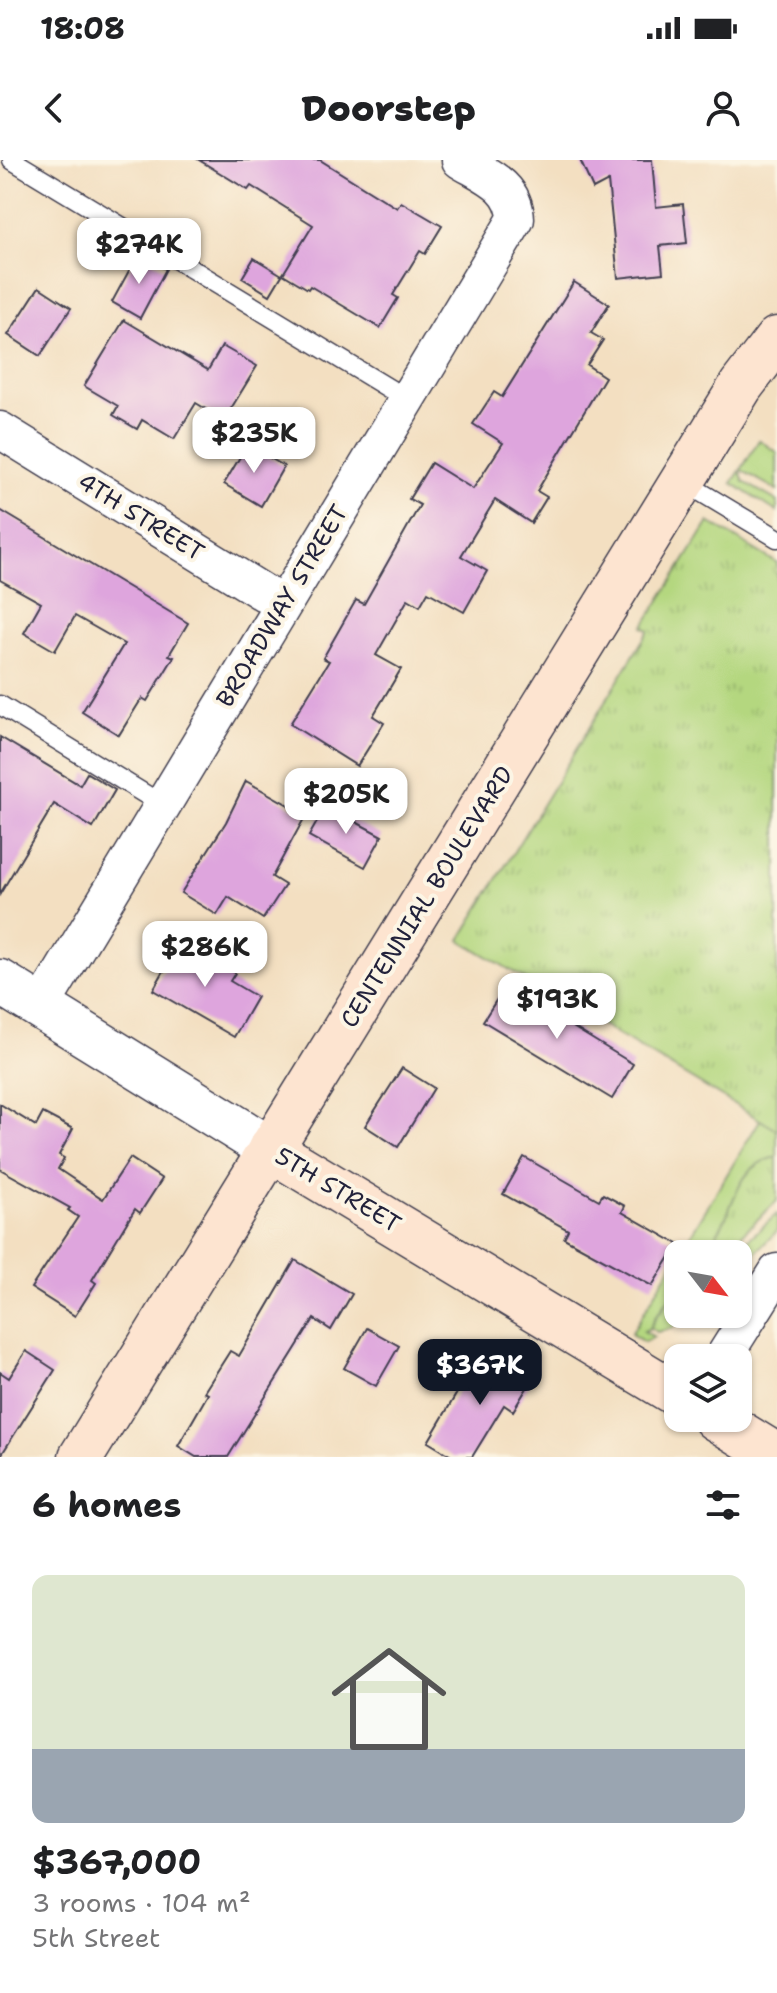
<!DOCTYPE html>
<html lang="en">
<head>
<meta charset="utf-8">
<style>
  body { margin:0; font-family:"Shantell Sans",sans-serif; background:#f2f2f2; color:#202124; height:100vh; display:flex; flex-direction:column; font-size:30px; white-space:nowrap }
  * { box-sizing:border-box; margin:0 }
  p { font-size:26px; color:#757577 }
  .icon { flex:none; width:44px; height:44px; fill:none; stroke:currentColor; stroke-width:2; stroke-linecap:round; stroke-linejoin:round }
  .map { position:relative; height:1297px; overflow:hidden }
  .panel { display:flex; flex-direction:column; background:#fff; flex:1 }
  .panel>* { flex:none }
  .needle { width:52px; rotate:121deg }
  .controls { position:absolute; left:664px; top:1080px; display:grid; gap:16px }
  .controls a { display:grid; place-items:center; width:88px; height:88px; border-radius:16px; background:#fff; box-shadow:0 2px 6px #0004; font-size:40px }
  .price { position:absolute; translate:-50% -68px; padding:0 18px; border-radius:16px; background:#fff; color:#222; font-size:26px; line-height:52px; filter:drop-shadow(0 2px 4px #0008) }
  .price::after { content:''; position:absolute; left:50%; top:48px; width:24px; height:18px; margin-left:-12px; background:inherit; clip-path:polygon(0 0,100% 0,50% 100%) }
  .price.on { background:#111827; color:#fff }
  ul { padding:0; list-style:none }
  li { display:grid; align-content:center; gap:16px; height:424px; padding:0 32px }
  li span { display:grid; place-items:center; height:248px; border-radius:16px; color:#555 }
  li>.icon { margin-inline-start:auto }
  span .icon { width:144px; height:144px; fill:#fffc; stroke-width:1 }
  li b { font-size:34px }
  h2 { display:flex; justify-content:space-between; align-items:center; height:96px; padding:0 32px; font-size:34px }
  .status { display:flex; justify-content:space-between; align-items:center; height:56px; padding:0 40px; background:#fff; direction:ltr }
  .status svg { height:22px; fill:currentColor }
  header { display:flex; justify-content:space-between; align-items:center; height:104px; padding:0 32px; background:#fff; font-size:36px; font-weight:800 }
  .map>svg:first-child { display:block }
  .grass { fill:url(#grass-tufts); stroke:#6b7c5d; stroke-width:2 }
  .garden { fill:#b4d77f; stroke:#6b7c5d; stroke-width:2 }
  .building { fill:#dea5dd }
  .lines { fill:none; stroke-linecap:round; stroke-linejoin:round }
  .service-casing { stroke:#413e4f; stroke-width:21 }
  .minor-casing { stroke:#413e4f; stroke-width:39 }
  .tertiary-casing { stroke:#413e4f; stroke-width:47 }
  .secondary-casing { stroke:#413e4f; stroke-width:47 }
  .service { stroke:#fff; stroke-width:18 }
  .minor { stroke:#fff; stroke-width:36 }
  .tertiary { stroke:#fff; stroke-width:44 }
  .secondary { stroke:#fde4d0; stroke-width:44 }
  .labels { text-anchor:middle; stroke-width:8; stroke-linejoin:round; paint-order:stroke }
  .street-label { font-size:24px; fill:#22223b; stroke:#fcf5e5 }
</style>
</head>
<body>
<div class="status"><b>18:08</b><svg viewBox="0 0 49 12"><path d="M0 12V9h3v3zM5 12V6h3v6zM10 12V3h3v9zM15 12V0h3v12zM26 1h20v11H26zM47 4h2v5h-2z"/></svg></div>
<header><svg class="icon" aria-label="back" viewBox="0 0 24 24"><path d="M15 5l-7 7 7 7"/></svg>Doorstep<svg class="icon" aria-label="person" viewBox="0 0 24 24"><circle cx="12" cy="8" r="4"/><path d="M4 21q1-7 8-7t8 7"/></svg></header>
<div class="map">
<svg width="777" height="1297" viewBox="0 0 777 1297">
  <defs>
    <pattern id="grass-tufts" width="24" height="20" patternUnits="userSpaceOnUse" patternTransform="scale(2)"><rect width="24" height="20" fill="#b4d77f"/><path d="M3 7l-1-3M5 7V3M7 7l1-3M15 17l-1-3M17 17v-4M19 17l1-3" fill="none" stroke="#9ab86f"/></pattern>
  </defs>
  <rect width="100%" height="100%" fill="#fcf5e5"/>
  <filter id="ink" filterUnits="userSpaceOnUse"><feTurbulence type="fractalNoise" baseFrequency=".0125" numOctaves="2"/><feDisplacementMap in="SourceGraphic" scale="16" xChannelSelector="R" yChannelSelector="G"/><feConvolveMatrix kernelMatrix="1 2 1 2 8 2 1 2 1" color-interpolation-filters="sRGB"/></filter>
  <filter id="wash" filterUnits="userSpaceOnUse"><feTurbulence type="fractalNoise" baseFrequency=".006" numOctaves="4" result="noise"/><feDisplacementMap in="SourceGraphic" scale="32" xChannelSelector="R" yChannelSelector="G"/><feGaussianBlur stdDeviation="1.8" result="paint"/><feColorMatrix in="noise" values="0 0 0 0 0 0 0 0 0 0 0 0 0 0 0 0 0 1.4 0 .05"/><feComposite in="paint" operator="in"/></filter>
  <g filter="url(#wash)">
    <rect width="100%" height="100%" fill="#f3dfc1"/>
    <g class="grass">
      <polygon points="740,311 744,322 777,341 777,352 732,323"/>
      <polygon points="709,362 777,403 777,970 460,780 649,470 643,467"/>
      <path d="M777,997V1041L721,1094H700C729,1065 731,1005 777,997Z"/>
      <path d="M678,1126V1154H681L673,1168L657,1172L650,1168C657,1151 670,1142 678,1126Z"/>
    </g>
    <g class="garden">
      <polygon points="759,280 777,292 777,330 741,310"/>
      <path d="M760,960L777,970V997C744,1003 737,1031 726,1057C720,1071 711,1083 700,1094H679Z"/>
      <polygon points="777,1054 777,1071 738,1110 738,1094 732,1094"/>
      <polygon points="678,1095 677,1128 655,1157 650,1168 644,1171 654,1177 644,1182 631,1174"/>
    </g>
    <g id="blocks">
      <g class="building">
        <polygon points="199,0 320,0 397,48 401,42 442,66 425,94 420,91 393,135 398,138 380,168 310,126 308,129 283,114 313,65 251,26 248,30"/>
        <polygon points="580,0 652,0 656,47 683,44 687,83 660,86 663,113 618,118 608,21 593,29"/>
        <polygon points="138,94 166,109 140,158 112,142"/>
        <polygon points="254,98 282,115 270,135 242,118"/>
        <polygon points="574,122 609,144 591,173 603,180 587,205 605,217 537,331 547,337 531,363 495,340 461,396 487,411 464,452 428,432 420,446 408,439 376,495 401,509 373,556 384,563 357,606 290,564 329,501 323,498 356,440 364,444 420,345 409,339 431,303 473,329 503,283 473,264 494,232 502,237"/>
        <polygon points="39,127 71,148 40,196 8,175"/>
        <polygon points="124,160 208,210 222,186 257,206 224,260 196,243 174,279 142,260 137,269 113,255 118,246 84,226"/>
        <polygon points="247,285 284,306 261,346 224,324"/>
        <polygon points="0,350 188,463 169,495 174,497 147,541 142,538 119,575 82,552 124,484 75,456 55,491 24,473 41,443 0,420"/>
        <polygon points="0,577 80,625 87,613 115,630 93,668 54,644 0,734"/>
        <polygon points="246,621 306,655 272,717 285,725 263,759 228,737 217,755 181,733 226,662"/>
        <polygon points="326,646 382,676 365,707 309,676"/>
        <polygon points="181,781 235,813 230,821 257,837 234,877 153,830"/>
        <polygon points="508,822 552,850 550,853 633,904 612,939 483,861"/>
        <polygon points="402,908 434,928 398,987 365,966"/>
        <polygon points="0,944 36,966 43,953 73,969 59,995 64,998 58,1009 103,1039 130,998 162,1019 140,1053 135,1049 92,1120 96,1123 75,1156 31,1128 78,1057 68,1050 70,1048 0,1009"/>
        <polygon points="524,997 599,1040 603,1034 625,1046 622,1052 678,1084 652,1126 564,1078 568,1070 503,1034"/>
        <polygon points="295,1100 352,1134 331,1170 314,1159 228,1297 196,1297 178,1286 208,1234 204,1232 230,1191 239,1196"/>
        <polygon points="367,1168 399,1186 376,1226 344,1208"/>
        <polygon points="26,1191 55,1210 0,1297 0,1212 9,1218"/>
        <polygon points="501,1193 536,1213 513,1251 504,1245 472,1297 453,1297 428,1282 467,1216 482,1225"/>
      </g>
    </g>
  </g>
  <g filter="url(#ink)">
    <use href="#blocks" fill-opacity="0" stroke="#413e4f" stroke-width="2"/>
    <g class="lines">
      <defs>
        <g id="service">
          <polyline points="12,0 408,240"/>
          <polyline points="684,322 777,378"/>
          <polyline points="0,545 161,644"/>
        </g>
        <g id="minor">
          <polyline points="0,270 282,444"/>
          <path d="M41,847L516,59C515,25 485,15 460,0"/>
          <polyline points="723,1198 777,1112"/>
        </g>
        <polyline id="tertiary" points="0,822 270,989"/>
        <g id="secondary">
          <polyline points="270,989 678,1235"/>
          <polyline points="715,1258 777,1296"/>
          <polyline points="81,1297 741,226 777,179"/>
        </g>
      </defs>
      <use href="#service" class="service-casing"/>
      <use href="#minor" class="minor-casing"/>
      <use href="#tertiary" class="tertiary-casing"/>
      <use href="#secondary" class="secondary-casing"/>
      <use href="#service" class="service"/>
      <use href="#minor" class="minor"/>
      <use href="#tertiary" class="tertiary"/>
      <use href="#secondary" class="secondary"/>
    </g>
  </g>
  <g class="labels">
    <g class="street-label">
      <text transform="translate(141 357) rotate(32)" y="8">4TH STREET</text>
      <text transform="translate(282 446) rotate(-59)" y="8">BROADWAY STREET</text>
      <text transform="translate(427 737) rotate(-58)" y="8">CENTENNIAL BOULEVARD</text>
      <text transform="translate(338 1030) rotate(31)" y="8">5TH STREET</text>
    </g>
  </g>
</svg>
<div class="controls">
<a><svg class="needle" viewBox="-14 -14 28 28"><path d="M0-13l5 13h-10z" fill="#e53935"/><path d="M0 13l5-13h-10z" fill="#757577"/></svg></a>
<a><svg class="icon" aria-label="layers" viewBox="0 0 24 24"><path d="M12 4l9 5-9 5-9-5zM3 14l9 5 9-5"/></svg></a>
</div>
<b class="price" style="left:139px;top:126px">$274K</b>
<b class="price" style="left:254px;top:315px">$235K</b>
<b class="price" style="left:346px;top:676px">$205K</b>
<b class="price" style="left:205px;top:829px">$286K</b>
<b class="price" style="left:557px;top:881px">$193K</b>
<b class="price on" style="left:480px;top:1247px">$367K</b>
</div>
<section class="panel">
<h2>6 homes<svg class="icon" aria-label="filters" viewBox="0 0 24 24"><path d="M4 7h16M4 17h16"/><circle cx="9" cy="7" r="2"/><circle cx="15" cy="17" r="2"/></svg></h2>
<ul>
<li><span style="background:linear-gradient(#dfe7d0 70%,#9aa5b1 0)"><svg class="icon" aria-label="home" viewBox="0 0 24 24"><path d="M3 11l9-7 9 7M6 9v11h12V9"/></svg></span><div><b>$367,000</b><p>3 rooms · 104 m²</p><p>5th Street</p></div></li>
</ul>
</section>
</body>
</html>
